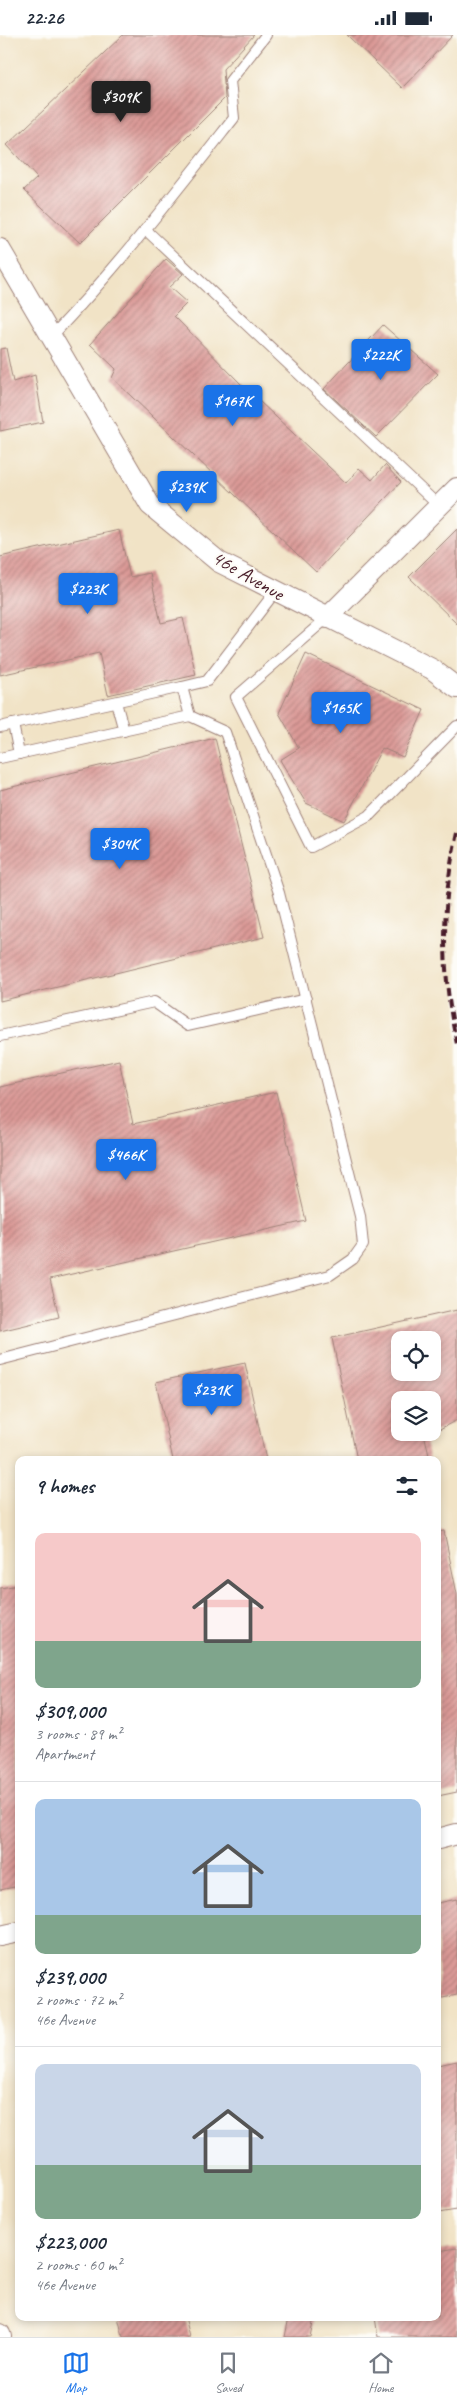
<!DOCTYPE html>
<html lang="en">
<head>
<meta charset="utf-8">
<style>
  body { margin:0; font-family:Caveat,sans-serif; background:#f6f6f7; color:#1f2937; height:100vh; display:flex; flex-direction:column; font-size:19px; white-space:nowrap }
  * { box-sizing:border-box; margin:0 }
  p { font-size:16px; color:#747a83 }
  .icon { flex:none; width:28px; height:28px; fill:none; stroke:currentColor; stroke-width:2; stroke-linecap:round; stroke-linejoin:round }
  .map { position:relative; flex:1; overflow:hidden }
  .details { position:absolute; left:15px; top:1421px; width:426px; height:865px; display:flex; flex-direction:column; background:#fff; border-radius:10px; box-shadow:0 2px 8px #0003 }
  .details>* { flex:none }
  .controls { position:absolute; left:391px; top:1296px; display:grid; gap:10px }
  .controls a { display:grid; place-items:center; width:50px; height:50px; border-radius:10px; background:#fff; box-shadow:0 2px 8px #0003; font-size:25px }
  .price { position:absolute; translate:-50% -42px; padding:0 11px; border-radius:5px; background:#1a73e8; color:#fff; font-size:16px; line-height:32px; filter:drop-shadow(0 1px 2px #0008) }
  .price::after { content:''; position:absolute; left:50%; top:30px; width:15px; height:11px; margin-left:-8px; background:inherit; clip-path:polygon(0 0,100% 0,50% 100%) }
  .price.on { background:#222; color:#fff }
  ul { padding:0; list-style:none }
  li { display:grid; align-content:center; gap:10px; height:265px; padding:0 20px }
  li+li { border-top:1px solid #e0e1e3 }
  li span { display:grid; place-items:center; height:155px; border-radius:10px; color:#555 }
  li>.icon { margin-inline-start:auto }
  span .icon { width:90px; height:90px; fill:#fffc; stroke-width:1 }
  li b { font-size:21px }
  h2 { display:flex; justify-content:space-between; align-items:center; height:60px; padding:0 20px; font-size:21px }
  .status { display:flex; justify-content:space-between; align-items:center; height:35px; padding:0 25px; background:#fff; direction:ltr }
  .status svg { height:14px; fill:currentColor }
  .menu { display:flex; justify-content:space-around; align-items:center; height:70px; border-top:1px solid #e0e1e3; background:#fff; font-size:14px; color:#747a83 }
  .menu a { display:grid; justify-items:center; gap:2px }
  .menu .on { color:#1a73e8 }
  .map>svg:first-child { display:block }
  .building { fill:url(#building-hatch); fill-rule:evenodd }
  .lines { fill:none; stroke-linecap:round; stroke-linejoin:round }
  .lane-casing { stroke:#9e8178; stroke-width:12 }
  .street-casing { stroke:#9e8178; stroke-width:22 }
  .lane { stroke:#fff; stroke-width:10 }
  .street { stroke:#fff; stroke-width:20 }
  .rail { stroke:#4a1f2b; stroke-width:4; stroke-dasharray:8 4; stroke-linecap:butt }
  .labels { text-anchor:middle; stroke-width:4.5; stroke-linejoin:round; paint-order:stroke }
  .street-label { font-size:21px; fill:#4a1f2b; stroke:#fdfcf7 }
</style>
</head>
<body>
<div class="status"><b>22:26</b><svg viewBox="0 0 49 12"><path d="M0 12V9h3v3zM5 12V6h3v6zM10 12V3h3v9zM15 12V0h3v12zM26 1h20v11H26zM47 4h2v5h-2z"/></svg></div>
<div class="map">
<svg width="457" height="2302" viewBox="0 0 457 2302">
  <defs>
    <pattern id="building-hatch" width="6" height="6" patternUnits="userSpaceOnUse" patternTransform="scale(1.25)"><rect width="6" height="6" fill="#db9a97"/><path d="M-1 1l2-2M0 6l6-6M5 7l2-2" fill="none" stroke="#b47d7b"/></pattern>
  </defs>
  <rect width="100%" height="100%" fill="#fdfcf7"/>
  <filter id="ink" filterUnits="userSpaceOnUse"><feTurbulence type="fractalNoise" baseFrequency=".02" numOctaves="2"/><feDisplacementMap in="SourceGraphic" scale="10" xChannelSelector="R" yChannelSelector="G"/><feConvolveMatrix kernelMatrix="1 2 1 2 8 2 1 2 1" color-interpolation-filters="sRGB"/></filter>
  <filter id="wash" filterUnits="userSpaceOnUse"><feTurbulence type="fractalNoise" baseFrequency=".0096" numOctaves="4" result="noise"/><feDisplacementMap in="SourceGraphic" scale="20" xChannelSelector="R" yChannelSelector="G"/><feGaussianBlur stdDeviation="1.12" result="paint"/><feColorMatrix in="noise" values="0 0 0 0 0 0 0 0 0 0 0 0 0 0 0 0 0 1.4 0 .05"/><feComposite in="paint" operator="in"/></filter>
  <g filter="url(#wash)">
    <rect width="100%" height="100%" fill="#f1e3c6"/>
    <g id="blocks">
      <g class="building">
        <polygon points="123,0 254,0 223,34 225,63 80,208 24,155 37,143 7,110"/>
        <polygon points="347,0 453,0 402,53"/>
        <polygon points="166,224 183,239 169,252 187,268 174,281 241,349 346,448 359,433 372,445 385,430 401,447 316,537 112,343 116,334 90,309"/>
        <polygon points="383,290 438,339 376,402 324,354"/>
        <polygon points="6,313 13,347 35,340 43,387 0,396 0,314"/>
        <polygon points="457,494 457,589 409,542"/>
        <polygon points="119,495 130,542 150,538 161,588 183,583 196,640 108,660 99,618 0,640 0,522"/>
        <polygon points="306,619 424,675 403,722 382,713 344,786 306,768 280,725 299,713 279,678"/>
        <polygon points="215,703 264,902 0,966 0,755"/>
        <polygon points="119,1025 133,1089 276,1057 306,1186 50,1244 59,1282 0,1296 0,1052"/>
        <path d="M457,1275V1385L432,1398V1365H400V1398H424L430,1425H357L332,1303ZM400,1305H432V1338H400Z"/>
        <polygon points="245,1328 266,1425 173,1425 156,1347"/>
        <polygon points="444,1496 457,1559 457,1757 438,1761 438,1497"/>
        <polygon points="19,1550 19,1851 0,1855 0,1553"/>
        <polygon points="457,1864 457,1960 438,1964 438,1868"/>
        <polygon points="457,2026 457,2175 438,2178 438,2030"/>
        <polygon points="457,2213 457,2302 378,2302 375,2282 438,2282 438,2216"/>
        <polygon points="118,2282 185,2282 190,2302 123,2302"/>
        <polygon points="289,2282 314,2282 310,2302 285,2302"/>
      </g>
    </g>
  </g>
  <g filter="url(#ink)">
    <use href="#blocks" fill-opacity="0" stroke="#9e8178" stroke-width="1"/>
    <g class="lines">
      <defs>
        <g id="lane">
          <polyline points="146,195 439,471"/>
          <path d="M51,302C117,233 175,158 234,83L230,46L266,0"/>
          <polyline points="327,583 236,662 311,812 369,781 457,691"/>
          <polyline points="182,652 207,646 275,557"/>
          <polyline points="116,667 124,696"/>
          <polyline points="13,689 19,719"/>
          <polyline points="0,692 182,652 190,681 0,723"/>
          <polyline points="0,1001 154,967 188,991 306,964"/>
          <polyline points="0,1325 330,1240 353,1224 363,1210 360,1181 279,858 225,697 190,681"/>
        </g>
        <g id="street">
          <polyline points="0,214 150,470 219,527 432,634 457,653"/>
          <polyline points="327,583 457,453"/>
          <polyline points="438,1804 457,1799"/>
          <polyline points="0,1901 19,1897"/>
          <polyline points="0,2299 1,2302"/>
        </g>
      </defs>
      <use href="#lane" class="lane-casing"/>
      <use href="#street" class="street-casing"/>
      <use href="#lane" class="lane"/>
      <use href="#street" class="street"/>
      <path class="rail" d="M457,798C441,869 441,938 457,1009"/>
    </g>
  </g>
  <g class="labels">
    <g class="street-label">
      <text transform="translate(248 540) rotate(30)" y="7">46e Avenue</text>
    </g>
  </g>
</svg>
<div class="controls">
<a><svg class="icon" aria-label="locate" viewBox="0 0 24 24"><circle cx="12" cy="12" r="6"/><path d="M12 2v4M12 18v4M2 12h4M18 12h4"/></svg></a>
<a><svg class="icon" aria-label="layers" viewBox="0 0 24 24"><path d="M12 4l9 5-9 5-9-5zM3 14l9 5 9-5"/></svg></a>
</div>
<b class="price on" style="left:121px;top:88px">$309K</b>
<b class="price" style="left:381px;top:346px">$222K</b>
<b class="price" style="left:233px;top:392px">$167K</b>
<b class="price" style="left:187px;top:478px">$239K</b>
<b class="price" style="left:88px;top:580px">$223K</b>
<b class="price" style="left:341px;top:699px">$165K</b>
<b class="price" style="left:120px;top:835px">$304K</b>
<b class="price" style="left:126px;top:1146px">$466K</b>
<b class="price" style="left:212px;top:1381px">$231K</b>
<section class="details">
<h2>9 homes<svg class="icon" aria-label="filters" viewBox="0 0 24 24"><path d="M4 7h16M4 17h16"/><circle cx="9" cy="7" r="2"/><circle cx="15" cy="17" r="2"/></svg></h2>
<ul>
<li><span style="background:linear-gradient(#f6c9c9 70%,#7fa58c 0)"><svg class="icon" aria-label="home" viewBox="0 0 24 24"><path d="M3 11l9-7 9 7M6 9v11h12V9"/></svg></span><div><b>$309,000</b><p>3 rooms · 89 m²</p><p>Apartment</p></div></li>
<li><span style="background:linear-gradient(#a9c7e8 75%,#7fa58c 0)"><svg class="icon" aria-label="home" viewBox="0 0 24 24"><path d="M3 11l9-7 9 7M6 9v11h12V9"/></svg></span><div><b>$239,000</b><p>2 rooms · 72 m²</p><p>46e Avenue</p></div></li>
<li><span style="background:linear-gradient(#c9d6e8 65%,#7fa58c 0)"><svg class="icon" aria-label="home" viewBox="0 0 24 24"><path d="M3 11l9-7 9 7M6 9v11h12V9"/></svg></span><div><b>$223,000</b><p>2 rooms · 60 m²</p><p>46e Avenue</p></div></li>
</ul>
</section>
</div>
<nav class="menu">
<a class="on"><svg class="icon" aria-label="map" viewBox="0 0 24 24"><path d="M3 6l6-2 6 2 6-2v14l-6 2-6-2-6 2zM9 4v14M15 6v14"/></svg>Map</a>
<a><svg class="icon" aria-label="saved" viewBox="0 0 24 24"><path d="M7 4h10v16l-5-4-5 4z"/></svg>Saved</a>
<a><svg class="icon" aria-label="home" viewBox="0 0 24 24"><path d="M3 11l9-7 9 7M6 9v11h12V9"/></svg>Home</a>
</nav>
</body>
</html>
